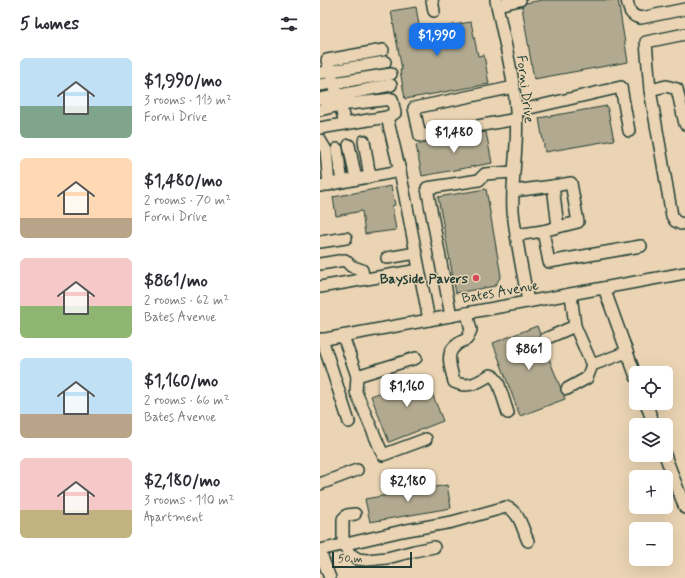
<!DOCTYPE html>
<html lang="en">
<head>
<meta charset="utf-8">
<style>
  body { margin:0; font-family:Mynerve,sans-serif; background:#f2f2f3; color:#2b2b33; height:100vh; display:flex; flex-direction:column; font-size:15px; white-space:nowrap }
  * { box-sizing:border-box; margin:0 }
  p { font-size:13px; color:#7c7c81 }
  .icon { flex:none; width:22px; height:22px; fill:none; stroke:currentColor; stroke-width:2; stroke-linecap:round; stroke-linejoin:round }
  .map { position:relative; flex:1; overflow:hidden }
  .panel { display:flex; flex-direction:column; background:#fff; width:320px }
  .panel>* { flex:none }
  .buttons { position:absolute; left:309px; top:366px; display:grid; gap:8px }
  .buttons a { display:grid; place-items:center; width:44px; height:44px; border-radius:6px; background:#fff; box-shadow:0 4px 16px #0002; font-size:20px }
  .scale { position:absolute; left:12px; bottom:10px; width:80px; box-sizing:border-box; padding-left:4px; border:2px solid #1f3d34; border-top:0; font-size:11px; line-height:14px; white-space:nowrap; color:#1f3d34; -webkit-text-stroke:3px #ead4b3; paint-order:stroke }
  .price { position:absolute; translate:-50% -34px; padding:0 9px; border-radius:8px; background:#fff; color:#222; font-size:13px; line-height:26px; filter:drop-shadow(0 1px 2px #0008) }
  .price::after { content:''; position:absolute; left:50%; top:24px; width:12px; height:9px; margin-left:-6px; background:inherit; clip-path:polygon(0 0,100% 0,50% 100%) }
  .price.current { background:#1a73e8; color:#fff }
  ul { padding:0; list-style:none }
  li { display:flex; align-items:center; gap:12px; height:100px; padding:0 20px }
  li span { display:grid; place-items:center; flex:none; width:112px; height:80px; border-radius:6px; color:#555 }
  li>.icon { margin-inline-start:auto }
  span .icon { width:48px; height:48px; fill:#fffc; stroke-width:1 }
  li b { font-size:17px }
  h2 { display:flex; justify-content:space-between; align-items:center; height:48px; padding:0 20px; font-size:17px }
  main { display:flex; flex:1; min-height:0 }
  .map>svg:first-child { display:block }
  .building { fill:#b2aa90; stroke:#1f3d34 }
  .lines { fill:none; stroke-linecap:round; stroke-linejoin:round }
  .minor-casing { stroke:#1f3d34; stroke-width:14 }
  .minor { stroke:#ead4b3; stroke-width:11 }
  .poi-dot { fill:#d1495b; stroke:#ead4b3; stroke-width:1.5 }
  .labels { text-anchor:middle; stroke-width:3; stroke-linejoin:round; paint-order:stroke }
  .street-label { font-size:14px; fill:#1f3d34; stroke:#ead4b3 }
  .poi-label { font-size:14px; font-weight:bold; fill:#1f3d34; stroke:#ead4b3; text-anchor:end }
</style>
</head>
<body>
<main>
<section class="panel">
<h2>5 homes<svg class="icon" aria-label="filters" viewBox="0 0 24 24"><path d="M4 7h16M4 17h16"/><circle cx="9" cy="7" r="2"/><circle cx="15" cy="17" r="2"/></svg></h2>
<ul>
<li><span style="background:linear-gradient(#bfe0f5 60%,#7fa58c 0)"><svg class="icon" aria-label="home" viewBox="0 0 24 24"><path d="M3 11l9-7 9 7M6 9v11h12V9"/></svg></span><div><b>$1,990/mo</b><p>3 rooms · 113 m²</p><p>Forni Drive</p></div></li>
<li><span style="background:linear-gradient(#ffd9b3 75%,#b9a48a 0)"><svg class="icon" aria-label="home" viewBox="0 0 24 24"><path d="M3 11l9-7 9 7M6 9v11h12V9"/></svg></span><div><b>$1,480/mo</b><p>2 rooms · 70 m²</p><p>Forni Drive</p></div></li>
<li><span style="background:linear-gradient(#f6c9c9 60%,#8fb573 0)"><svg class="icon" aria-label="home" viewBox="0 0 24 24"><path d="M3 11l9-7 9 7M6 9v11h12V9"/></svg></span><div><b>$861/mo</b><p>2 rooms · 62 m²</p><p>Bates Avenue</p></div></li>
<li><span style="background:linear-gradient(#bfe0f5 70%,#b9a48a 0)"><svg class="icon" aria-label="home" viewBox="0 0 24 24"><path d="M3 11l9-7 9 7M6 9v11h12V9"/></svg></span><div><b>$1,160/mo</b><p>2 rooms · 66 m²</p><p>Bates Avenue</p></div></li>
<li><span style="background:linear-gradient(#f6c9c9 65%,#c2b280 0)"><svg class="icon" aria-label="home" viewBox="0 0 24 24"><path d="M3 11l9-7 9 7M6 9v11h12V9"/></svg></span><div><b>$2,180/mo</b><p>3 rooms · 110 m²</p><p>Apartment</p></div></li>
</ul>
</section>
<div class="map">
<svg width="365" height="578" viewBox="0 0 365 578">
  <rect width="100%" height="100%" fill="#ead4b3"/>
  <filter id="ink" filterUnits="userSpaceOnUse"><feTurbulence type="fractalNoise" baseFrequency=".025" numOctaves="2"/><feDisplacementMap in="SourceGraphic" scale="8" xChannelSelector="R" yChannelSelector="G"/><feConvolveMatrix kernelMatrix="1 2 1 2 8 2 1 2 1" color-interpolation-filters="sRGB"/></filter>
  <g filter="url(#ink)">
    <g class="building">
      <polygon points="222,0 298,0 308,62 214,79 202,7 206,3"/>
      <polygon points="96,7 100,31 151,22 158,56 164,55 169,84 85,99 80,70 82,70 71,11"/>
      <polygon points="287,106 294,140 225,152 219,118"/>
      <polygon points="166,132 172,163 102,176 96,145"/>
      <polygon points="71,186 75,205 72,206 76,230 45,234 42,211 16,216 13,197"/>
      <polygon points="166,189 181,276 175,286 136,293 118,197"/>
      <polygon points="217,326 220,334 218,341 224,346 245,399 200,416 173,343"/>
      <polygon points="105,375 123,421 69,442 51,396"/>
      <polygon points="127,485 131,508 50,522 45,499"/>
    </g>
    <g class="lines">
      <defs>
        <g id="minor">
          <polyline points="112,0 114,11"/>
          <path d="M176,0C183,37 194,74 196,111C199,144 191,178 193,211C196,242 203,272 208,302"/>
          <path d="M307,0C309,10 310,16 321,18L365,9"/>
          <polyline points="177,5 200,0"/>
          <polyline points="365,34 326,42 330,90 352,216 355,221 361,224 365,223"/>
          <polyline points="63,50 7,60 20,105 72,99 75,113 67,117"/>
          <polyline points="0,73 65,62"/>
          <polyline points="0,85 71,74"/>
          <polyline points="194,87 94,108 100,136 197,119"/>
          <polyline points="330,90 346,86 357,89 365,124"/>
          <polyline points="0,99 71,85"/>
          <polyline points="0,110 20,105 25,123"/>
          <polyline points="197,111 301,87 309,131"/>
          <polyline points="0,128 67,117 80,171 109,320"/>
          <polyline points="0,140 6,150 9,185"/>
          <polyline points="44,141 50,177"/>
          <polyline points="29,145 36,179"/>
          <polyline points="17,149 22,182"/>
          <polyline points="0,186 80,171"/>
          <polyline points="233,186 251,183 258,222 238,227"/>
          <polyline points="193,191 233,186 238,227 223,231"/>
          <polyline points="196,235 223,231 229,262 321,246"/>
          <polyline points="0,242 26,238"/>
          <polyline points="67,258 96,253"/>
          <polyline points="0,264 25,260 31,266 42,270 44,279"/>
          <polyline points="0,287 99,270"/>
          <polyline points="284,288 316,377"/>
          <path d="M147,313L151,330L147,339C123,349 129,360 134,382C148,389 159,382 170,375L173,376L178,382L188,413"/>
          <polyline points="131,316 107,188 159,180 165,174 193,172"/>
          <polyline points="255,326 272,365 307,352"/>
          <polyline points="23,336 37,376 96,358"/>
          <polyline points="2,339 29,422"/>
          <polyline points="225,339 255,326 251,294"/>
          <polyline points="0,340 365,273"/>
          <polyline points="37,376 36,392 63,455 106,439"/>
          <polyline points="247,389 267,378 272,365"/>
          <polyline points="326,403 334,425"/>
          <polyline points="345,455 365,508"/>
          <polyline points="0,484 37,470"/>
          <polyline points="35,514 27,515 23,519 23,545 30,554 38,559 47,560 67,558 94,551 114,547"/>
          <path d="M0,550L82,531L132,522L186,507C200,512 202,528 208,541"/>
          <polyline points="0,552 10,578"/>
        </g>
      </defs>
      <use href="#minor" class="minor-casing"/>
      <use href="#minor" class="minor"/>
    </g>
  </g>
  <circle class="poi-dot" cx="156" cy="278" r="4"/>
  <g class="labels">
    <g class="street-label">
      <text transform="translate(206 89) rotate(83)" y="5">Forni Drive</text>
      <text transform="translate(180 291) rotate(-10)" y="5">Bates Avenue</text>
    </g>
    <g class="poi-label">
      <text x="148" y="283">Bayside Pavers</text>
    </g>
  </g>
</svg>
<div class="buttons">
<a><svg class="icon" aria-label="locate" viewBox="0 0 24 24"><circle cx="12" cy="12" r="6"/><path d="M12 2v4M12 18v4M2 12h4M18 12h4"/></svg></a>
<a><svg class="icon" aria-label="layers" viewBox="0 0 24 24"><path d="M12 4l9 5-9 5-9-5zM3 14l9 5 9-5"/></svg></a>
<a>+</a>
<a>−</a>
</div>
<div class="scale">50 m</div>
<b class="price current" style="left:117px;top:57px">$1,990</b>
<b class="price" style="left:134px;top:154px">$1,480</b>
<b class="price" style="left:209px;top:371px">$861</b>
<b class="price" style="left:87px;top:408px">$1,160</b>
<b class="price" style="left:88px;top:503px">$2,180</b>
</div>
</main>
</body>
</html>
